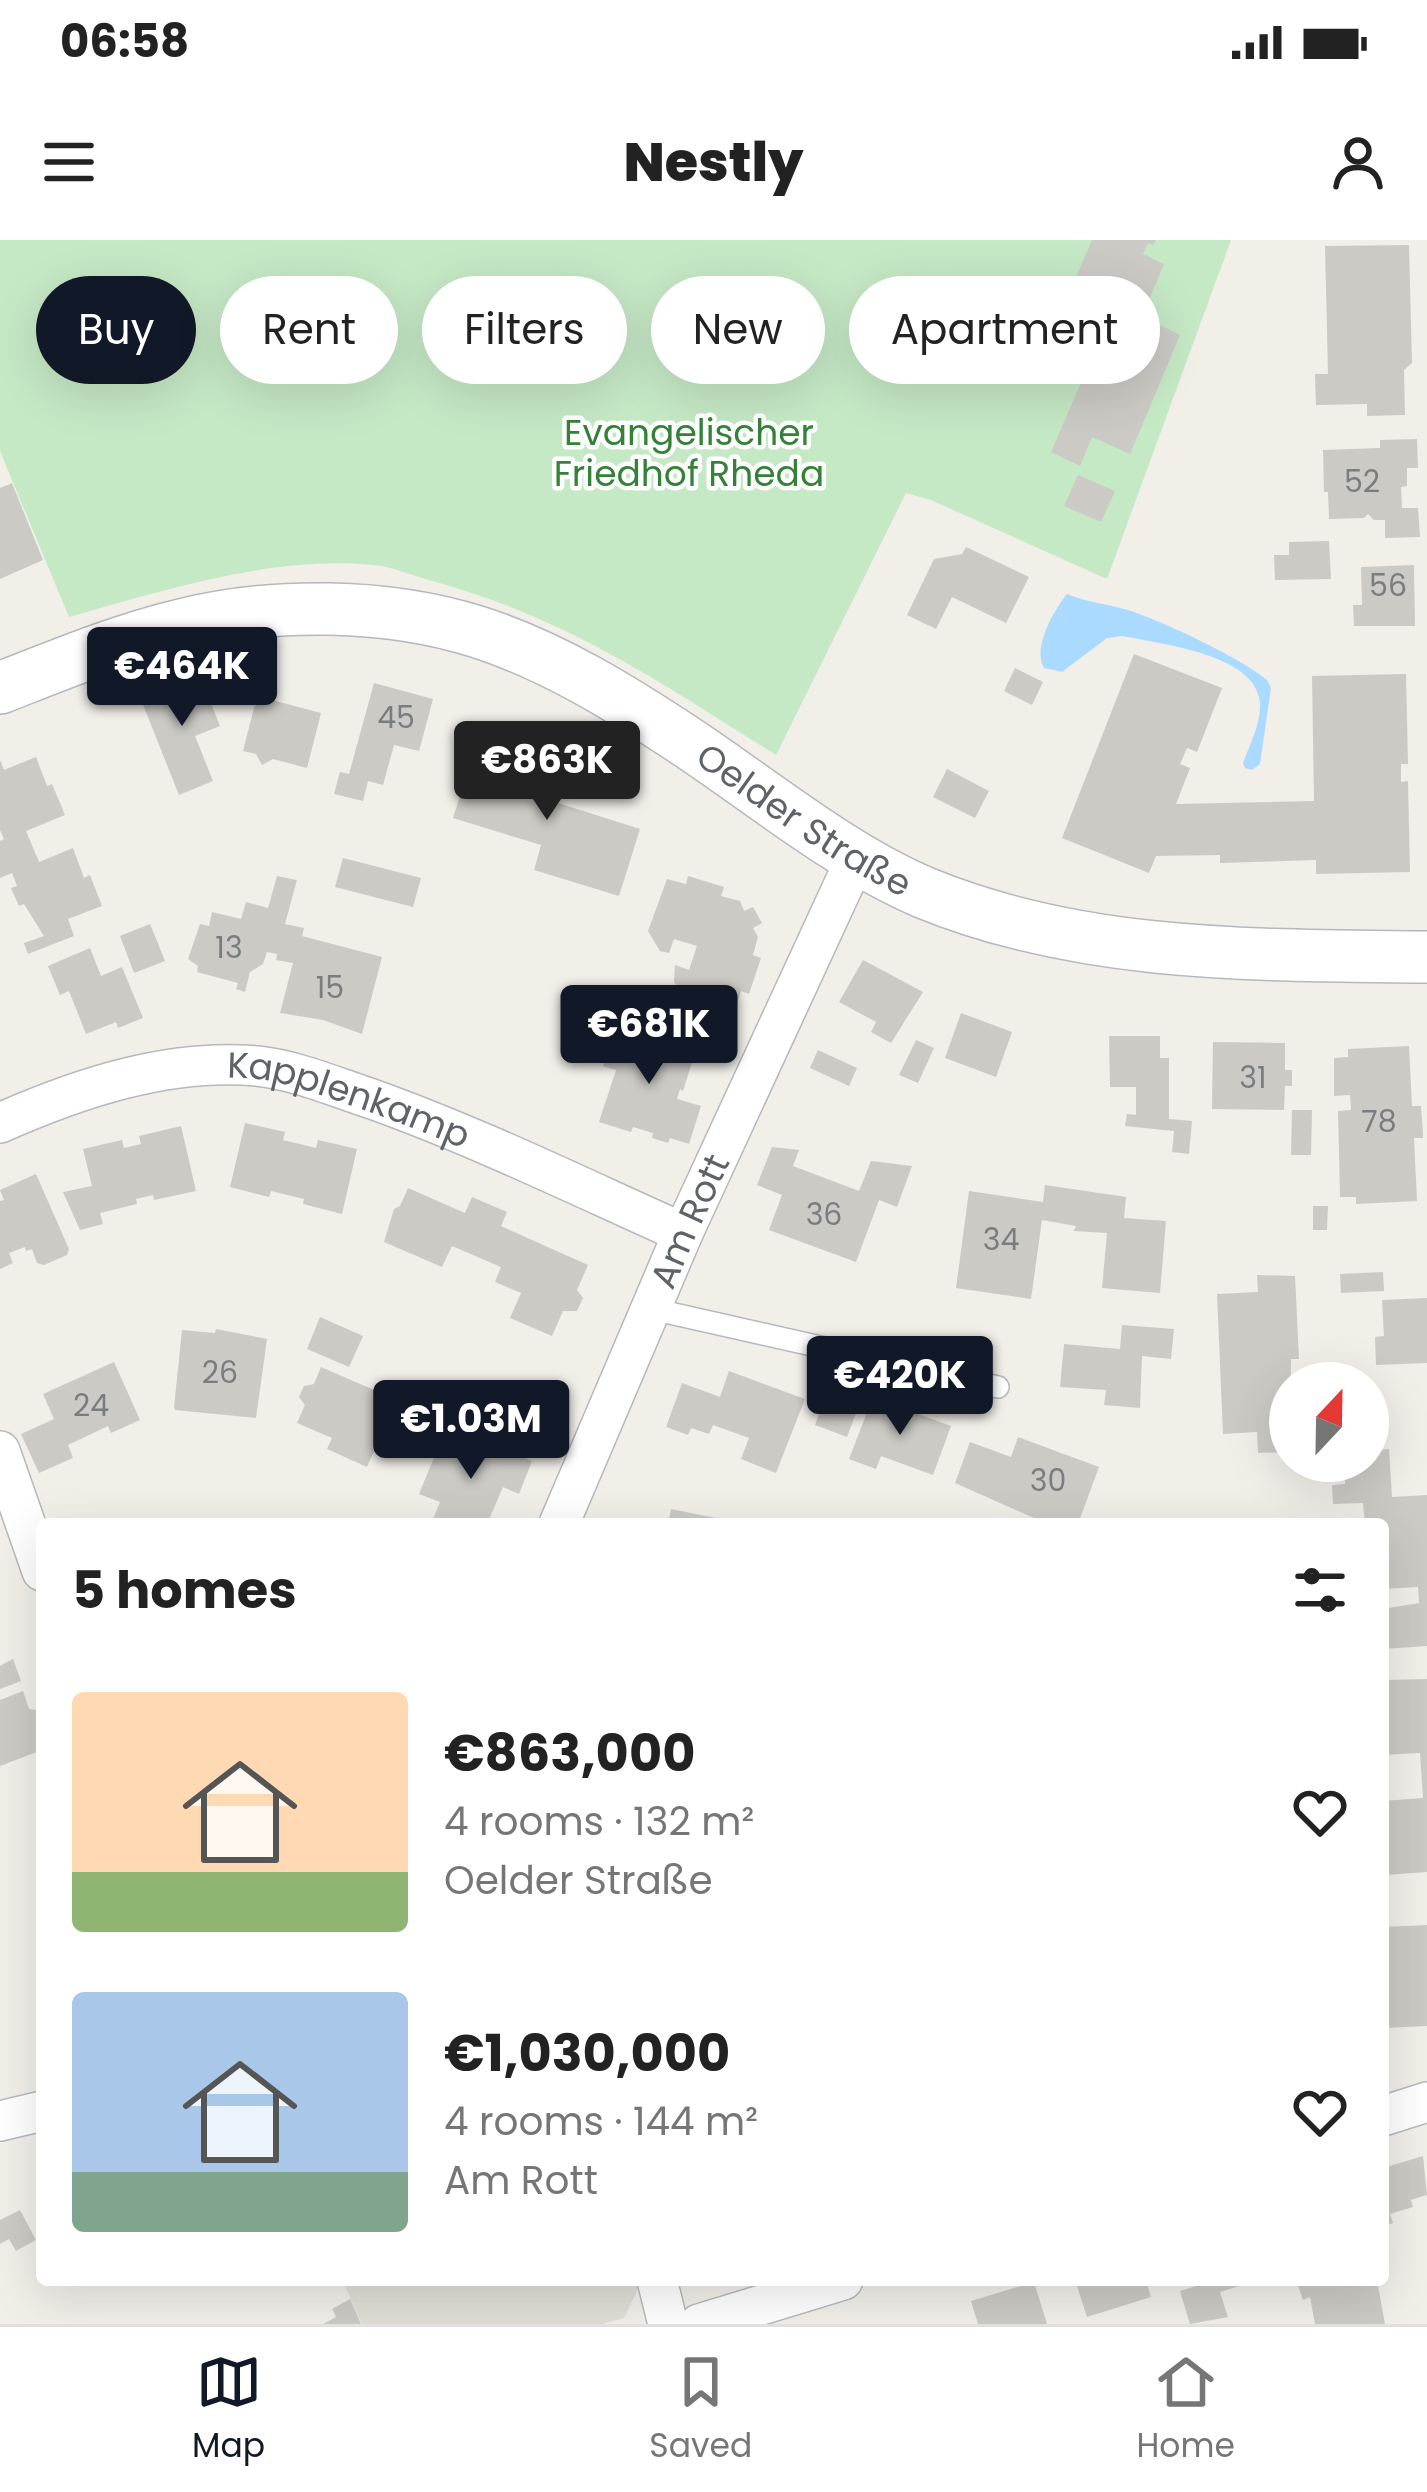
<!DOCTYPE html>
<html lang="en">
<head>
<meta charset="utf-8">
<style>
  body { margin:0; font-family:Poppins,sans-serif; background:#f2f2f2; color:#222; height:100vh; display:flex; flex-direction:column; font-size:45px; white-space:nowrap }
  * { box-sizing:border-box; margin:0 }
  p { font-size:39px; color:#767676 }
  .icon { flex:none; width:66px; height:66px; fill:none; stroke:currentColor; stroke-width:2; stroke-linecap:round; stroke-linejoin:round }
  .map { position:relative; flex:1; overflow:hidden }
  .side { position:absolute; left:36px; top:1278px; width:1353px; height:768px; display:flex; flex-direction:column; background:#fff; border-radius:12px; box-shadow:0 12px 48px #0002 }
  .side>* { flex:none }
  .guide { position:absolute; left:36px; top:36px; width:1356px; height:108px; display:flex; gap:24px }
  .needle { width:78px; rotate:22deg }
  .buttons { position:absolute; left:1269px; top:1122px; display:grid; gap:24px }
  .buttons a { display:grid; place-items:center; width:120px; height:120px; border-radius:50%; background:#fff; box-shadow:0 12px 48px #0002; font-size:60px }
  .price { position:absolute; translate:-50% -102px; padding:0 27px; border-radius:12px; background:#111827; color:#fff; font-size:39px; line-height:78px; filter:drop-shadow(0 3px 6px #0008) }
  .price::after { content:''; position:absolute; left:50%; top:72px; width:36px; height:27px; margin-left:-18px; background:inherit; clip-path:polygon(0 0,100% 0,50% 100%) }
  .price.selected { background:#222; color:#fff }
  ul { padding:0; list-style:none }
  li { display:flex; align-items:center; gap:36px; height:300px; padding:0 36px }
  li span { display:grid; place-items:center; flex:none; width:336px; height:240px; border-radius:12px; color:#555 }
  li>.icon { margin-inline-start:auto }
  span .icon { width:144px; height:144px; fill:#fffc; stroke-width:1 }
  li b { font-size:51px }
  h2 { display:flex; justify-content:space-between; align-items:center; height:144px; padding:0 36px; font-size:51px }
  .pill { padding:0 42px; border-radius:54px; background:#fff; box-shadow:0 12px 48px #0002; font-size:42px; line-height:108px }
  .pill.selected { background:#111827; color:#fff }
  .status { display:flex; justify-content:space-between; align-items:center; height:84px; padding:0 60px; background:#fff; direction:ltr }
  .status svg { height:33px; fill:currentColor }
  header { display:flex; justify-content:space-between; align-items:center; height:156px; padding:0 36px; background:#fff; font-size:54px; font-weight:800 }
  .dock { display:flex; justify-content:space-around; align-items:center; height:168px; border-top:3px solid #e0e0e0; background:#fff; font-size:33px; color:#767676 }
  .dock a { display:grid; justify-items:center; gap:6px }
  .dock .selected { color:#111827 }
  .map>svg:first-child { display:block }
  .education { fill:#e1ded6 }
  .green { fill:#c5e8c5 }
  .water { fill:#aadaff }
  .building { fill:#cccac5 }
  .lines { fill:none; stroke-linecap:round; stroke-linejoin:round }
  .service-casing { stroke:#b5b8bc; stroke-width:24 }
  .minor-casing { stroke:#b5b8bc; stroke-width:42 }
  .tertiary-casing { stroke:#b5b8bc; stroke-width:54 }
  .service { stroke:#fff; stroke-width:21 }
  .minor { stroke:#fff; stroke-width:39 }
  .tertiary { stroke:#fff; stroke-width:51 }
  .labels { text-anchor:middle; stroke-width:9; stroke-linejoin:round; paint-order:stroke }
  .number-label { font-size:30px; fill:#7a7d7f }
  .park-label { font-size:36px; fill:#348238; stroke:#fff }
  .street-label { font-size:36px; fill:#5f6368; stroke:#fff }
</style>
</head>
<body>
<div class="status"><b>06:58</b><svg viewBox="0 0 49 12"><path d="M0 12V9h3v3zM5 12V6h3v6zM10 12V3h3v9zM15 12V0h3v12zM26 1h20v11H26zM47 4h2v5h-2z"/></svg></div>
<header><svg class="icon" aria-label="menu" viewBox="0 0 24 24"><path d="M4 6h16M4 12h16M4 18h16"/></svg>Nestly<svg class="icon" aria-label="person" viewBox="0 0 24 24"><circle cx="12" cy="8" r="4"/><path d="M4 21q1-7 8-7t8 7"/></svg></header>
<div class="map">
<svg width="1427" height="2084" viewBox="0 0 1427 2084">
  <rect width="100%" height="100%" fill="#f1efe8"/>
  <polygon class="education" points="342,2040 635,2040 638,2049 624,2078 603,2084 362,2084"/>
  <path class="green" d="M0,0H1231L1107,339L931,260L906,253L776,515C659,442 571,380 436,342C416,337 394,327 374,325C275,315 163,350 69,377L0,211Z"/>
  <path class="water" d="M1067,354C1088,363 1110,364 1131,371C1166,383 1239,417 1267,440L1271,448L1260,524L1252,530L1245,528L1243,523C1250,504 1264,477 1259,457C1249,413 1159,404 1123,396L1107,398L1062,432L1044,428C1032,408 1054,370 1067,354Z"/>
  <g class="building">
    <polygon points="1092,0 1156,0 1153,5 1148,3 1143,14 1164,24 1142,76 1180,95 1130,214 1092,197 1080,226 1051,212 1107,83 1064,65"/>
    <polygon points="1409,5 1412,123 1404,130 1405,175 1367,176 1367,164 1316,165 1315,134 1328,134 1325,6"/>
    <polygon points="480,76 510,90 498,118 467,104"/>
    <polygon points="1417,199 1418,228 1407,228 1407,246 1401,247 1402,268 1418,268 1420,297 1385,298 1385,280 1374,280 1368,274 1364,278 1329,279 1328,252 1324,252 1323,210 1380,208 1380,200"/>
    <polygon points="1078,235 1115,251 1101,282 1064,266"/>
    <polygon points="12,243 43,320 0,339 0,248"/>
    <polygon points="1329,301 1331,339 1275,340 1274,315 1289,315 1289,302"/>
    <polygon points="966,307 1029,337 1006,383 952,357 936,389 907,375 934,319 962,314"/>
    <polygon points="1414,325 1415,386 1354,386 1353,365 1362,365 1361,327"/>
    <polygon points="1134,414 1222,448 1197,512 1187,508 1180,524 1190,528 1176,564 1314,561 1312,436 1406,434 1408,524 1401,524 1401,542 1408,541 1410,632 1316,634 1316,620 1220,623 1220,615 1156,616 1149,633 1062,598"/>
    <polygon points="1015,428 1043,442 1032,465 1004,451"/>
    <polygon points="199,433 220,486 195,496 213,541 179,555 140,457"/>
    <polygon points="374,443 433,459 419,511 394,505 383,545 368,541 363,561 334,554 340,532 349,534"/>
    <polygon points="257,456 321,473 307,528 273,519 262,525 256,514 243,511"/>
    <polygon points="474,511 562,538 555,562 640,589 619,656 534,630 541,605 453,578"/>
    <polygon points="36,517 47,546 52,544 65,575 26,591 39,622 73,608 84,638 90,635 102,666 68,679 74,696 28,714 24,703 44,696 24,664 19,666 11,648 17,646 12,633 0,638 0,601 4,599 0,590 0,520 4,530"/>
    <polygon points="947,529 989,551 975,578 933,557"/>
    <polygon points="343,618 421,638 413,667 335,647"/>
    <polygon points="277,636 297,640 285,684 304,688 302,696 382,717 362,794 323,780 280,773 293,723 276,720 277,714 267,712 263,724 250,732 245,752 236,749 238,743 197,732 198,726 188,719 200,684 209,686 212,672 241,679 246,662 268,668"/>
    <polygon points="688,636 724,647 721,656 740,661 744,671 753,667 762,683 753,688 758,697 753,715 761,718 749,754 741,751 735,770 681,755 674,741 675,725 689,730 697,706 674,699 669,713 660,711 648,691 667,639 686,644"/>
    <polygon points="150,684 165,721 134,733 120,696"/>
    <polygon points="90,708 101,736 122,727 143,778 118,788 116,782 86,794 69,751 60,755 48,726"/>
    <polygon points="863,720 923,752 891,803 871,792 876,782 839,762"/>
    <polygon points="961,773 1012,792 996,837 945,818"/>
    <polygon points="615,788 688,807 695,813 683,851 680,849 677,859 701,866 689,904 670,898 668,903 652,898 653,893 633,887 631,892 599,882 616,830 603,826"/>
    <polygon points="1109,796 1160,796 1160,818 1169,818 1169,879 1192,881 1189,914 1172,912 1174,891 1125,886 1127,874 1136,875 1136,847 1110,847"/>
    <polygon points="916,800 934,808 918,843 899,835"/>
    <polygon points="1213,802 1285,803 1285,830 1292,830 1292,846 1285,846 1284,870 1212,869"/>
    <polygon points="1409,806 1412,866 1421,866 1423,894 1423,898 1414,898 1417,961 1356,964 1356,957 1340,957 1338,871 1351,870 1350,855 1334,856 1334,818 1348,817 1348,809"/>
    <polygon points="818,810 857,828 849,846 810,828"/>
    <polygon points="1292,870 1312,870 1311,915 1291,915"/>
    <polygon points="245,883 285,892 283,900 316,908 318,900 357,909 342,974 303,964 304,959 271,951 269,957 230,947"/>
    <polygon points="181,886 196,951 154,960 153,955 136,959 137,964 100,973 103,984 80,990 63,952 92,946 83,909 122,900 124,908 141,904 139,896"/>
    <polygon points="772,907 799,910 793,926 859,951 871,921 912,926 897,967 879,960 856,1022 769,990 782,955 757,945"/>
    <polygon points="36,934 69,1009 67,1015 44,1025 37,1023 32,1009 26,1011 25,1007 9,1013 13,1023 0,1029 0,961 4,960 0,950"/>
    <polygon points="1045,945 1126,957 1124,978 1166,981 1160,1053 1102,1048 1107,993 1074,991 1076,986 1042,980 1031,1059 956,1048 969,951 1043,962"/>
    <polygon points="408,948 465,973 472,957 507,972 501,986 588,1025 577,1050 583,1058 577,1071 563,1071 552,1096 510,1078 521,1053 495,1042 501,1027 452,1006 442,1027 384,1002 394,969 400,966"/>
    <polygon points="1313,966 1328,966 1327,990 1313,990"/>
    <polygon points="1383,1032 1384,1051 1341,1053 1340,1034"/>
    <polygon points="1257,1035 1295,1036 1299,1119 1291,1119 1290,1212 1258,1213 1257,1192 1223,1194 1217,1054 1258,1052"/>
    <polygon points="1427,1058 1427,1123 1376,1125 1375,1097 1384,1096 1382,1060"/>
    <polygon points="320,1077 363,1096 349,1127 307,1109"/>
    <polygon points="1122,1085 1174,1089 1171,1119 1142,1116 1140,1168 1104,1165 1106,1150 1060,1147 1064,1104 1120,1109"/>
    <polygon points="216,1089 267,1099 256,1178 175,1170 174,1167 182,1090 215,1093"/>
    <polygon points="114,1122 140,1180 111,1193 108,1186 68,1205 73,1218 39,1233 21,1194 54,1179 43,1154"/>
    <polygon points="321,1127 397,1160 367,1227 327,1209 332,1198 297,1183 305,1165 299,1157 304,1146 314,1144"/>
    <polygon points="729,1131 805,1159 776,1233 741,1219 749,1198 713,1185 709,1194 691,1188 688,1195 666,1187 682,1143 720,1157"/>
    <polygon points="827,1152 859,1165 847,1197 815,1185"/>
    <polygon points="873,1157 951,1186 933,1235 881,1216 876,1229 849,1219"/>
    <polygon points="443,1196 492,1217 497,1206 532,1221 519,1254 503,1247 487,1284 431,1284 440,1262 419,1254"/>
    <polygon points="1018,1197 1099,1227 1078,1284 1032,1284 1034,1278 955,1243 970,1202 1011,1217"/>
    <polygon points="1389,1209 1392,1257 1427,1255 1427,1406 1383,1409 1383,1369 1419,1363 1418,1347 1383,1349 1383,1284 1365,1284 1363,1263 1333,1264 1332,1245 1345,1244 1344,1221 1368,1221 1368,1211"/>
    <polygon points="671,1269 716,1278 715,1284 668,1284"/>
    <polygon points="13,1419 21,1441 0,1449 0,1426"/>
    <polygon points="1427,1439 1427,1632 1385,1635 1383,1561 1423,1558 1420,1513 1383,1515 1383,1440"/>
    <polygon points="23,1451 29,1469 37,1470 41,1480 36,1486 42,1510 0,1526 0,1460"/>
    <polygon points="1427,1685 1427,1786 1386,1788 1383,1687"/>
    <polygon points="1423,1916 1427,1955 1411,1960 1413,1967 1390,1974 1393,1983 1383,1986 1383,1928"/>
    <polygon points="20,1970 36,2000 16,2011 9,1999 0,2004 0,1980"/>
    <polygon points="1075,2040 1146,2040 1151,2057 1087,2077"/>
    <polygon points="1216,2040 1255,2041 1220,2052 1228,2077 1190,2084 1180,2051"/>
    <polygon points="1296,2040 1377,2040 1385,2084 1315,2084 1310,2057 1303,2060"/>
    <polygon points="1034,2042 1047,2084 978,2084 971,2061"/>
    <polygon points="350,2059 361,2084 323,2084 336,2077 332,2069"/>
  </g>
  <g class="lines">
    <defs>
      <polyline id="service" points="652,1069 998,1147"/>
      <g id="minor">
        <path id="s1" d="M0,883C79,848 169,818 257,826C296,830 335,847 372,859C478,897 580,947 683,993"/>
        <polyline points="0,1211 42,1331"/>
        <path id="s2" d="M559,1284L683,993L857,616"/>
        <polyline points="1383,1876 1427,1862"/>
        <polyline points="0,1881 42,1871"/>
        <polyline points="657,2040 668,2084"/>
        <polyline points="699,2084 843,2040"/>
      </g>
      <g id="tertiary">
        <path id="s3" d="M0,448C59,425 119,400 181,385C274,362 386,363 478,392C553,416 622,459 687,502C762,552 842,618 925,653C1084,718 1257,715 1427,717"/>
      </g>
    </defs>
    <use href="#service" class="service-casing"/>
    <use href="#minor" class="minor-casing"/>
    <use href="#tertiary" class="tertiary-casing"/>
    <use href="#service" class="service"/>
    <use href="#minor" class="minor"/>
    <use href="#tertiary" class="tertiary"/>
  </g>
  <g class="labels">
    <g class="number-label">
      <text x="1362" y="252">52</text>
      <text x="1388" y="356">56</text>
      <text x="396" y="488">45</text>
      <text x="229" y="718">13</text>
      <text x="330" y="758">15</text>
      <text x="1253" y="848">31</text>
      <text x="1379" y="892">78</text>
      <text x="824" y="985">36</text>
      <text x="1001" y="1010">34</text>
      <text x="220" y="1143">26</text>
      <text x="91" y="1176">24</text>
      <text x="1048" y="1251">30</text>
    </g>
    <g class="park-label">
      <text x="689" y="205">Evangelischer<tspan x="689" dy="41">Friedhof Rheda</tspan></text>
    </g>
    <g class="street-label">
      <text dy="13" stroke="none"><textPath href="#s3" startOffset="870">Oelder Straße</textPath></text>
      <text dy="13" stroke="none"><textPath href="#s1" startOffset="363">Kapplenkamp</textPath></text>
      <text dy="13" stroke="none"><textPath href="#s2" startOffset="330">Am Rott</textPath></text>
    </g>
  </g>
</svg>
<div class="buttons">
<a><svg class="needle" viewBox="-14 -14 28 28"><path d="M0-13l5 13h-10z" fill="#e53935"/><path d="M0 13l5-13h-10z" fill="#767676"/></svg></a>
</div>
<b class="price" style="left:182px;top:489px">€464K</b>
<b class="price selected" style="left:547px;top:583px">€863K</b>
<b class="price" style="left:649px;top:847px">€681K</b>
<b class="price" style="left:900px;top:1198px">€420K</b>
<b class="price" style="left:471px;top:1242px">€1.03M</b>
<div class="guide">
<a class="pill selected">Buy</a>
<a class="pill">Rent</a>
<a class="pill">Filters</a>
<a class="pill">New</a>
<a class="pill">Apartment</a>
</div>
<section class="side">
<h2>5 homes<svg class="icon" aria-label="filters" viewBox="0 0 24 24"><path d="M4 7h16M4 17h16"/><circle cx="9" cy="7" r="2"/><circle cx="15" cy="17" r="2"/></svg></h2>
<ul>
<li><span style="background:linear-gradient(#ffd9b3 75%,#8fb573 0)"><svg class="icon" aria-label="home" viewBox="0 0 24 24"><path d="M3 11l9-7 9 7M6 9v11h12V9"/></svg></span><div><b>€863,000</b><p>4 rooms · 132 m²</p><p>Oelder Straße</p></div><svg class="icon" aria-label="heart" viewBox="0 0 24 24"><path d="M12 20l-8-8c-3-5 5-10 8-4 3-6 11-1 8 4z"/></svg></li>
<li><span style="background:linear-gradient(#a9c7e8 75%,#7fa58c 0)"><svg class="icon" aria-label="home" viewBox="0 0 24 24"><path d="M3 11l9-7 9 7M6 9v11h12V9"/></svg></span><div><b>€1,030,000</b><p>4 rooms · 144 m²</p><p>Am Rott</p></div><svg class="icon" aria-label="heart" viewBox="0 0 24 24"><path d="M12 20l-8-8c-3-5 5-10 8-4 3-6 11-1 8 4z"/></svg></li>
</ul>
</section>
</div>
<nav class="dock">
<a class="selected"><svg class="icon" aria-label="map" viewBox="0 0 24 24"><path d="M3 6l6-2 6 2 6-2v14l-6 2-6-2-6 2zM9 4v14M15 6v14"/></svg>Map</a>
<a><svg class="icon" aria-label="saved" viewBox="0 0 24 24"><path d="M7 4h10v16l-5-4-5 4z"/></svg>Saved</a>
<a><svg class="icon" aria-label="home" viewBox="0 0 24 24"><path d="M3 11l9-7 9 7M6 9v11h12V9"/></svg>Home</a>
</nav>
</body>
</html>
